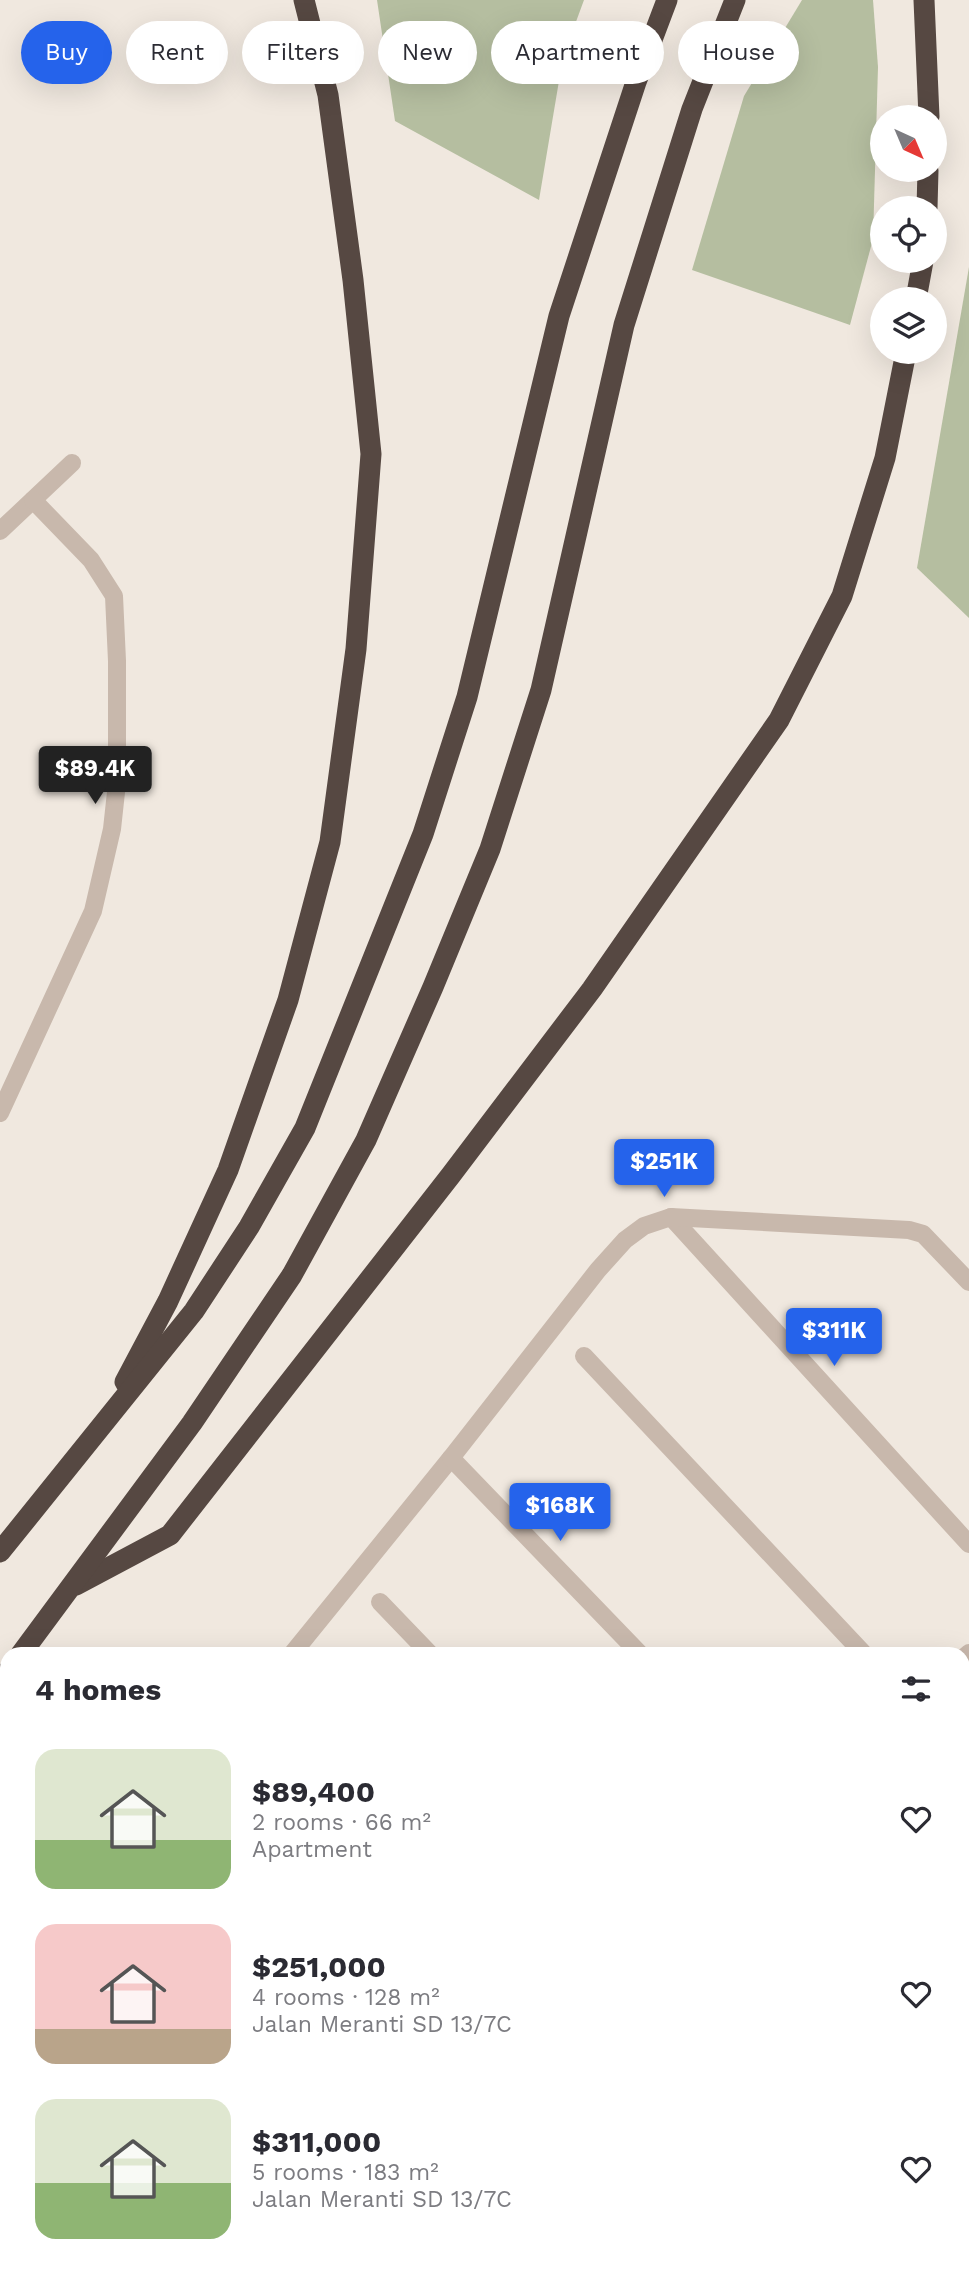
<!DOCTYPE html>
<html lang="en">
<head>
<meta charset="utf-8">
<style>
  body { margin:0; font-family:"Work Sans",sans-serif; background:#f2f2f3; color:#2b2b33; height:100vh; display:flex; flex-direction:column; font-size:26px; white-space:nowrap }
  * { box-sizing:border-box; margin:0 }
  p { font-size:23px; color:#7c7c81 }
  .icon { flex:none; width:38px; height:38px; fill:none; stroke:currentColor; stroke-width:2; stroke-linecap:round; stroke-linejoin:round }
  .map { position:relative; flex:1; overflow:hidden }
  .sheet { position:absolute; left:0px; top:1647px; width:970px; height:625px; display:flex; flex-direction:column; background:#fff; border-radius:21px 21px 0 0; box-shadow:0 7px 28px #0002 }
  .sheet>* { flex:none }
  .guide { position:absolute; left:21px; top:21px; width:928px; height:63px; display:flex; gap:14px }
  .needle { width:46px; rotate:136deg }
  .controls { position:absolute; left:870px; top:105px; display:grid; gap:14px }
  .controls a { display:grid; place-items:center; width:77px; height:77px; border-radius:50%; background:#fff; box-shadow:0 7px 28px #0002; font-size:35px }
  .price { position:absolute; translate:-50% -60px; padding:0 16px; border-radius:7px; background:#2563eb; color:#fff; font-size:23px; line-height:46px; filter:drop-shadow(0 2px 4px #0008) }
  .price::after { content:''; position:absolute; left:50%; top:42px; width:21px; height:16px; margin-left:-10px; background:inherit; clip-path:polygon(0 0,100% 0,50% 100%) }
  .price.selected { background:#222; color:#fff }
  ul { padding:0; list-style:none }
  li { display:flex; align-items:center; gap:21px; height:175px; padding:0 35px }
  li span { display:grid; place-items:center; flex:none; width:196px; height:140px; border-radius:21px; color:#555 }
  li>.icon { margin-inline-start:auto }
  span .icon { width:84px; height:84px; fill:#fffc; stroke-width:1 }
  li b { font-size:30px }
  h2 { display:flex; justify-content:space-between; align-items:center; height:84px; padding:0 35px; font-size:30px }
  .tag { padding:0 24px; border-radius:32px; background:#fff; box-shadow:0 7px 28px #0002; font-size:24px; line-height:63px }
  .tag.selected { background:#2563eb; color:#fff }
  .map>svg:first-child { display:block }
  .green { fill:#b5bea0 }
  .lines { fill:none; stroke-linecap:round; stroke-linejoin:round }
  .service { stroke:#c8b8ac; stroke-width:18 }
  .minor { stroke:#c8b8ac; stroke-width:18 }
  .tertiary { stroke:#c8b8ac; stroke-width:18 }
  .motorway { stroke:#564842; stroke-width:21 }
</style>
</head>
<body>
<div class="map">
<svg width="969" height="2271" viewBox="0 0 969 2271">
  <rect width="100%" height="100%" fill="#f0e8df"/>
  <g class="green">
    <polygon points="377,0 584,0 563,57 539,200 395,121"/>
    <polygon points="802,0 873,0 878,67 873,239 850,325 692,270 744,96"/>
    <polygon points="969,267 969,618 917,568"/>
  </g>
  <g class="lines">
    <g class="service">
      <polyline points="584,1356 864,1654"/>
      <polyline points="380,1602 430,1654"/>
      <polyline points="292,1654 451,1458"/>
      <polyline points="962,1875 969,1869"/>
    </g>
    <g class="minor">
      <polyline points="0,531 72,463"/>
      <polyline points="0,1113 93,911 112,829 117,783 117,661 114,596 91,560 33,500"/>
      <polyline points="671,1217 969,1544"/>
      <polyline points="640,1654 451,1458 598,1270 625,1240 644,1226 671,1217 909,1230 923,1234 969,1282"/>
      <polyline points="962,1659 969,1653"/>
      <polyline points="962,1715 969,1723"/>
      <polyline points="962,2092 969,2086"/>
      <polyline points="960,2264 967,2271"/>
    </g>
    <g class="tertiary">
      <polyline points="0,1894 7,1894"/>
      <polyline points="832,2264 842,2271"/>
    </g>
    <g class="motorway">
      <polyline points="924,0 929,117"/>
      <polyline points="927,208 928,170"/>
      <polyline points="916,299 923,261"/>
      <polyline points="125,1382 168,1301 228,1170 288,1000 330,842 356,649 371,454 353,280 328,95 304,0"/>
      <polyline points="0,1552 194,1311 249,1227 305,1128 423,834 467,697 559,316 636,82 667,0"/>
      <polyline points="76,1585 170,1535 451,1175 592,989 779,720 842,596 885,458 906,352"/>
      <polyline points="21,1654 192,1423 292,1275 366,1140 433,987 490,849 541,690 624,325 692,109 735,0"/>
      <polyline points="0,1681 7,1672"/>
    </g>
  </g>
</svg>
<div class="controls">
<a><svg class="needle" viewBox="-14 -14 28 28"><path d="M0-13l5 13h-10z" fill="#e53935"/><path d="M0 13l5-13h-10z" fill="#7c7c81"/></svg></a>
<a><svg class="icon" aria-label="locate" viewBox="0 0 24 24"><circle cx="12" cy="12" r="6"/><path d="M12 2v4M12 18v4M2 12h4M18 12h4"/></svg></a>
<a><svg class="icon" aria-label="layers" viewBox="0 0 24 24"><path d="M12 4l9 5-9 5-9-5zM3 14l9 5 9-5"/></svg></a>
</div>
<b class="price selected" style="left:95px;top:806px">$89.4K</b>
<b class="price" style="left:664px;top:1199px">$251K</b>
<b class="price" style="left:834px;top:1368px">$311K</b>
<b class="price" style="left:560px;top:1543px">$168K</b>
<div class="guide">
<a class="tag selected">Buy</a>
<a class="tag">Rent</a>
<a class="tag">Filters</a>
<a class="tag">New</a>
<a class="tag">Apartment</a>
<a class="tag">House</a>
</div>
<section class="sheet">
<h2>4 homes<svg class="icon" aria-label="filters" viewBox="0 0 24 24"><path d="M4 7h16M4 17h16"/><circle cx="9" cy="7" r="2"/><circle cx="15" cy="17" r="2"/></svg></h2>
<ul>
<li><span style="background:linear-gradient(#dfe7d0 65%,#8fb573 0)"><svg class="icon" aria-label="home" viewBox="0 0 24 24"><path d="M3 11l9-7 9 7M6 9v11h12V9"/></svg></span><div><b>$89,400</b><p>2 rooms · 66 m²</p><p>Apartment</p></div><svg class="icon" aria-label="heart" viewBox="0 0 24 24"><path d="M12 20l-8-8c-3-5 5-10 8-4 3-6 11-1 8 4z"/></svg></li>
<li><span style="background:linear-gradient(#f6c9c9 75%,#b9a48a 0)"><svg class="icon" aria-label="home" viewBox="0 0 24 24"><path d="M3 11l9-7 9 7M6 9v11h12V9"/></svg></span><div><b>$251,000</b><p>4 rooms · 128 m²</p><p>Jalan Meranti SD 13/7C</p></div><svg class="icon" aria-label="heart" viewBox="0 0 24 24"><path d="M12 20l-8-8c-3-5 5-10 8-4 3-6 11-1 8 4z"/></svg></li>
<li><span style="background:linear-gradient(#dfe7d0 60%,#8fb573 0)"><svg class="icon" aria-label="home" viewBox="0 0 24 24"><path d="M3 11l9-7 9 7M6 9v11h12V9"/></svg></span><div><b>$311,000</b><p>5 rooms · 183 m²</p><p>Jalan Meranti SD 13/7C</p></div><svg class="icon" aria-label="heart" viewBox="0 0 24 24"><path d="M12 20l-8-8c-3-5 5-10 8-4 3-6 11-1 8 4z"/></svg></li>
</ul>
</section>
</div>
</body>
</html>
